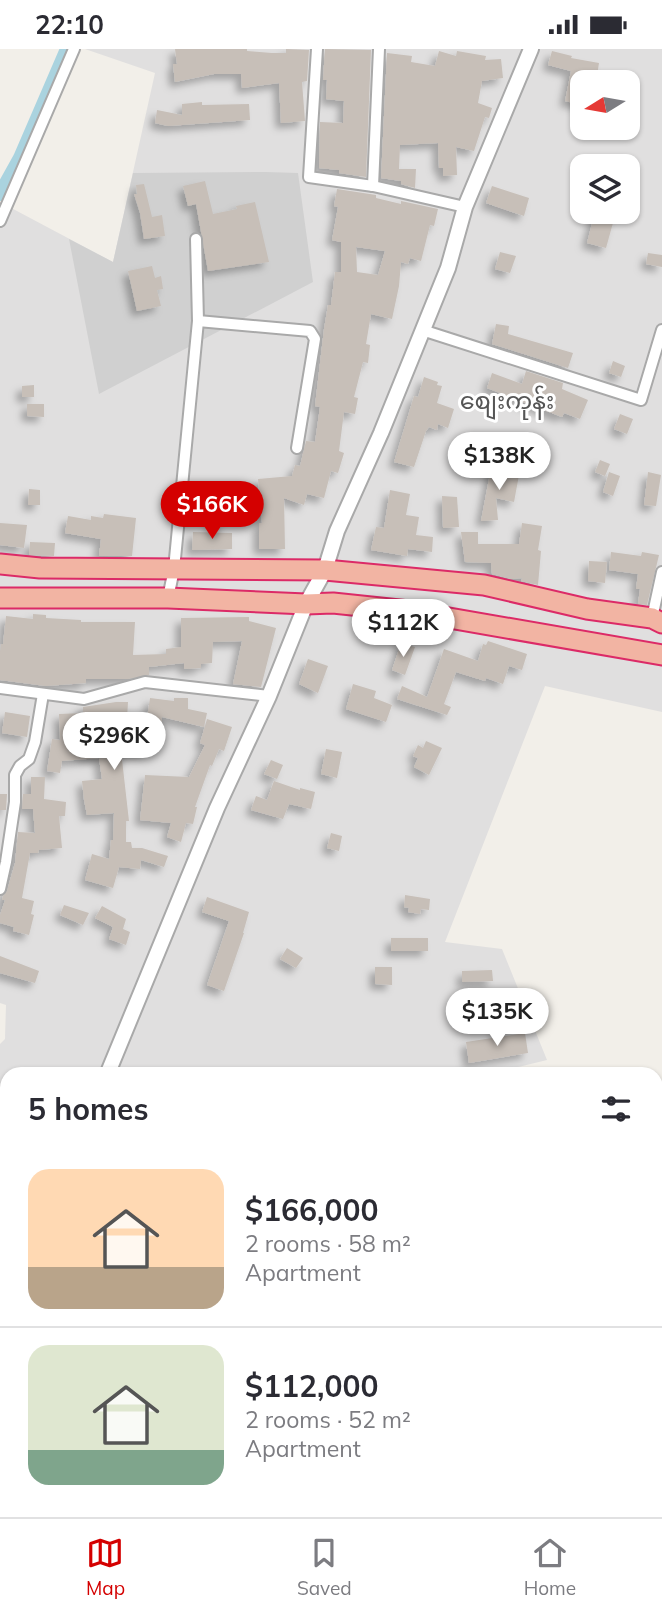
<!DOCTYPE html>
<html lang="en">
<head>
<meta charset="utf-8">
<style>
  body { margin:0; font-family:Mulish,"Noto Sans Myanmar",sans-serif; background:#f2f2f3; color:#2b2b33; height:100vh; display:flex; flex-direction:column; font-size:26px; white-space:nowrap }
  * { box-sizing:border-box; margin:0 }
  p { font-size:23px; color:#7c7c81 }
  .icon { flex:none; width:38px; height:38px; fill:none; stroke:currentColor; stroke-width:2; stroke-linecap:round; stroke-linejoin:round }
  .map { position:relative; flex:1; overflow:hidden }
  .sheet { position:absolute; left:0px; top:1018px; width:663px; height:450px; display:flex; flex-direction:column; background:#fff; border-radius:21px 21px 0 0; box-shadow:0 2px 5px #0004 }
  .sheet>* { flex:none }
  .needle { width:46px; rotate:259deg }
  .tools { position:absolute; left:570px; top:21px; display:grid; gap:14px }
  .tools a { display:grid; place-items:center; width:70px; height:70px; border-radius:14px; background:#fff; box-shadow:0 2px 5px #0004; font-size:35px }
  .price { position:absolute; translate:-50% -60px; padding:0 16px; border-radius:24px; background:#fff; color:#222; font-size:23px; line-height:46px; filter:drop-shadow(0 2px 4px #0008) }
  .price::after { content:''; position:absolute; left:50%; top:42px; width:21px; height:16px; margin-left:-10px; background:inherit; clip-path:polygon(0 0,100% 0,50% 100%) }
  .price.on { background:#d40000; color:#fff }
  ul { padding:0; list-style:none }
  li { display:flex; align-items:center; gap:21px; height:175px; padding:0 28px }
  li+li { border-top:2px solid #e1e1e2 }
  li span { display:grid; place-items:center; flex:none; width:196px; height:140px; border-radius:21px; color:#555 }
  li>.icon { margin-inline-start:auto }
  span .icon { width:84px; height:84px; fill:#fffc; stroke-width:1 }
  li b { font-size:30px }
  h2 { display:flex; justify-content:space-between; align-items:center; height:84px; padding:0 28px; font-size:30px }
  .status { display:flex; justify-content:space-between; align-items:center; height:49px; padding:0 35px; background:#fff; direction:ltr }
  .status svg { height:19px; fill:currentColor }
  .menu { display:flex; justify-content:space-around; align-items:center; height:98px; border-top:2px solid #e1e1e2; background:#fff; font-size:19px; color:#7c7c81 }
  .menu a { display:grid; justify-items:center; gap:4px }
  .menu .on { color:#d40000 }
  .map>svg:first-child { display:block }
  .residential { fill:#e0dfdf; fill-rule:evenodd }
  .religious { fill:#d0d0d0 }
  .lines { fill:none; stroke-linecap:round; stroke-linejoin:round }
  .canal { stroke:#aad3df; stroke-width:14 }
  .building { fill:#c7bfb8; fill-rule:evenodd; filter:url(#shadow) }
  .minor-casing { stroke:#a9a9a9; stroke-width:14 }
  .tertiary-casing { stroke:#a9a9a9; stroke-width:18 }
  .trunk-casing { stroke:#dc2a67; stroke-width:23 }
  .minor { stroke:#fff; stroke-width:10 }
  .tertiary { stroke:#fff; stroke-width:14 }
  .trunk { stroke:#f2b4a3; stroke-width:19 }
  .labels { text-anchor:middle; stroke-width:6; stroke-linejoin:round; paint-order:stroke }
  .quarter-label { font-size:24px; fill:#555; stroke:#fff }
</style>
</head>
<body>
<div class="status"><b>22:10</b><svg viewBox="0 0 49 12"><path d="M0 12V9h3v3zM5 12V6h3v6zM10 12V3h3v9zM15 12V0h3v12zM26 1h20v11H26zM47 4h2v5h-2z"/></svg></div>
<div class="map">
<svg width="662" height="1468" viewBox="0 0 662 1468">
  <defs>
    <filter id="shadow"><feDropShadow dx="-5.5" dy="5.5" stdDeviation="3.5" flood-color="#0004"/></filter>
  </defs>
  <rect width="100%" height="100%" fill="#f2efe9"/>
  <g class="residential">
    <path d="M85,0H662V663L545,637L445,893L502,900L547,1011L486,1026H7V1111L0,1110V995L5,990L6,956L0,954V153L113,213L155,24ZM583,33H628V79H583ZM583,117H628V163H583Z"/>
    <polygon points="7,1222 7,1409 0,1404 0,1241"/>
  </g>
  <polygon class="religious" points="266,123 298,124 313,233 99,345 69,190 113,213 133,124"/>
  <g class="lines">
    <polyline class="canal" points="0,145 20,109 67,0"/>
  </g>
  <g class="building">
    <polygon points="175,0 247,0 247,2 272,4 286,4 286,0 309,1 307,32 302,33 305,72 281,74 279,34 242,39 241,25 214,25 175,33 173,15 177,15"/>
    <polygon points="325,0 371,1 366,128 339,124 339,121 319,119 320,73 343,74 344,52 326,50 327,31 323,31"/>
    <polygon points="439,2 456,7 457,2 486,7 485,11 501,10 503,29 482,32 478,54 492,59 489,69 485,68 474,102 456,98 457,126 443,127 443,119 439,119 438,94 400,96 399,120 416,120 415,139 401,135 401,132 381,129 387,4 412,7 411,13 435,17"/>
    <polygon points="552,2 572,7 571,9 599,14 596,33 583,33 583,56 565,52 571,22 548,16"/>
    <polygon points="202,53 202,56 249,55 250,71 168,77 155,74 157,61 182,66 182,55"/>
    <polygon points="205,132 213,165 237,160 236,157 255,153 269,213 208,222 196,155 188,157 183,137"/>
    <polygon points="144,135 152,168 162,166 165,187 144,190 140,164 134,145 137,145 136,136"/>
    <polygon points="492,137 529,149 524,167 486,154"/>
    <path d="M337,140L376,146V149L401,155V152L438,160L434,177L430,176L421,212L410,209L408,215L401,213L399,237L392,270L371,265L366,295L370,296L368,314L363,313L354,348L358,349L355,365L344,363L339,402L344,404L338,424L331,422L324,449L307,445L304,456L284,449L285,500H259V474H262L258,430L292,427L295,416L300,417L306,392L315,393L320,358L315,357L324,280L328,256H331L335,223H341V193L332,191L338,158L334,157ZM356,198L385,202L378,226L357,223Z"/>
    <polygon points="595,163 616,163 606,199 587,194"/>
    <polygon points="500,203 516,207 510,224 495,220"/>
    <polygon points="648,204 662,206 662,218 646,215"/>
    <polygon points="152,217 155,229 161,227 163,240 157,241 161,257 137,262 128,222"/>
    <polygon points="496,275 509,277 508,285 573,304 568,319 492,295"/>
    <polygon points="613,312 625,317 621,328 609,324"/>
    <polygon points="526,322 563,334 562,340 588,351 580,370 564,364 562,368 487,339 492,324 522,335"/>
    <polygon points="424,328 438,333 437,336 442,337 437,354 454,360 448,379 438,375 437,381 429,378 426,382 414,418 394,413 414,347 418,348"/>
    <polygon points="34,336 34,348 22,348 22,337"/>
    <polygon points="27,355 44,355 44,368 27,367"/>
    <polygon points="620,365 633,370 627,385 614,380"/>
    <polygon points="600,411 610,415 605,427 595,423"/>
    <polygon points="491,419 519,426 514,453 496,449 498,471 481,472"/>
    <polygon points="609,423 620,427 613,447 603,443"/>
    <polygon points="648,423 661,426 656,457 644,456"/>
    <polygon points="29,440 40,441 40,456 28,456"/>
    <polygon points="390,441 410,445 406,466 419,468 416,486 433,488 432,503 408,500 407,507 371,501 376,478 384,479"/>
    <polygon points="442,447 457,448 459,478 443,479"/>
    <polygon points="104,465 136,469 132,507 99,507 101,490 65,484 68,467 91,471 91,467 103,469"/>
    <polygon points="0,474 27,476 24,499 0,496"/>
    <polygon points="522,474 542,477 538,501 541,502 538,536 521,532 522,529 511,530 492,525 491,514 465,513 461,483 478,483 478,495 519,495"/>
    <polygon points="193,483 232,484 232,500 192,501"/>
    <polygon points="30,493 55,494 54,507 29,506"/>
    <polygon points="611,503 641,507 642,503 659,506 647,556 638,555 640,540 636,540 638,525 609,521"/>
    <polygon points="589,512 607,513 605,534 588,532"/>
    <polygon points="33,565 46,566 46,569 81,571 81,573 135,573 133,606 166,605 166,600 181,598 181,569 249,568 249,572 276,579 261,638 233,635 242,592 213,593 212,614 201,615 201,619 184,620 184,614 149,618 149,626 128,630 86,630 86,634 46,637 0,631 0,603 1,595 3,595 6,567 33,570"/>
    <polygon points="488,592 527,605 522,621 509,617 503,635 486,629 485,632 456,623 444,655 451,658 447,666 397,650 402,637 427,648 444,600 478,612 483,595 486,596"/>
    <polygon points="401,594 415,598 405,626 392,621"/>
    <polygon points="308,610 328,617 318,644 299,635"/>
    <polygon points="353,635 376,642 374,649 392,656 386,673 346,660"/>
    <polygon points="150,649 174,652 174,649 188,649 188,660 207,664 204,678 162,668 160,690 145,688 145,702 121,702 129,772 126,772 126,793 131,793 132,799 142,799 168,807 164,818 141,811 140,820 119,818 113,839 85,831 92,805 109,810 111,791 113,791 114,764 87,766 84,751 82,732 102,730 99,709 62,712 60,724 47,722 52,690 60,691 59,665 83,664 83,658 116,653 128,653 127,670 105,669 107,693 132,690 132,667 147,669"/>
    <polygon points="5,663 30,667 27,688 2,684"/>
    <polygon points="207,670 232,678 224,702 219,700 212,717 210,716 195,758 197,758 193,775 186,774 181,793 167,788 171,774 140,771 145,726 189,728 205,696 200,694"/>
    <polygon points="426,692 442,699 429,726 414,718 418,709 413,707 418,696 423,699"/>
    <polygon points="326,700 342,703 337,729 321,725"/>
    <polygon points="271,711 283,716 277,730 264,725"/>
    <polygon points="31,728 45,728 44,750 66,753 65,767 59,767 62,799 39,801 38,804 30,804 22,849 34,852 31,865 34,866 29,886 13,882 14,878 0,874 0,866 5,851 2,851 3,847 7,842 15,814 18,783 35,784 33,760 22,760 23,745 31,745"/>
    <polygon points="274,732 300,741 300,739 315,743 311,760 289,755 283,770 251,761 256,747 267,751"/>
    <polygon points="0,745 7,745 6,761 0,761"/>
    <polygon points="331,784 342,787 339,802 327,799"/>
    <polygon points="405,846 430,850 429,861 421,860 420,865 408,863 409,859 404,858"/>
    <polygon points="207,848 249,863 243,884 244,884 224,942 207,936 229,872 202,863"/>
    <polygon points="64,856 89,864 83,876 60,866"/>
    <polygon points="102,857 126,870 123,880 130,883 126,896 109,890 113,878 95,869"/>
    <rect x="391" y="889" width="37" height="13"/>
    <polygon points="287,899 303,909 296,919 280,910"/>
    <polygon points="0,907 39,922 35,934 0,924"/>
    <polygon points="375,918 392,918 392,936 375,935"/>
    <polygon points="492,921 493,932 462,933 462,922"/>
    <polygon points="525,984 528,1004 469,1014 466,993"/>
  </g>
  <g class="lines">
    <defs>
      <g id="minor">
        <polyline points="317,0 309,128 373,137 465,158"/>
        <polyline points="373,137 379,0"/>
        <polyline points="0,172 74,0"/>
        <polyline points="198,272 310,282 315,290 297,399"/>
        <polyline points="422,281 641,351 662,281"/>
        <polyline points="168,549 174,520 198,272 196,190"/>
        <polyline points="652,569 662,523"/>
        <polyline points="0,639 84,650 145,633 269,647"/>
        <polyline points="0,840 6,813 15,753 15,726 20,717 29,710 35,693 43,645"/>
      </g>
      <g id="tertiary">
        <polyline points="107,1026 217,759 269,647 306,555 325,521 337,482 381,384 448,219 465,158 531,0"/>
        <polyline points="0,1298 7,1281"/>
      </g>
      <g id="trunk">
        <polyline points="0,515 40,519 325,521 484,536 587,560 652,569 662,574"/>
        <polyline points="0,549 168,549 306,555 333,554 409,562 662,606"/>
      </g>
    </defs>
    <use href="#minor" class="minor-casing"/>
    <use href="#tertiary" class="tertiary-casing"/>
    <use href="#trunk" class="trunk-casing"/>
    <use href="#minor" class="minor"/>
    <use href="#tertiary" class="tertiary"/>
    <use href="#trunk" class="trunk"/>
  </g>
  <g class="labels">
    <g class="quarter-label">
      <text x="507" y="360">စျေးကုန်း</text>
    </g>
  </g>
</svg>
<div class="tools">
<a><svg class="needle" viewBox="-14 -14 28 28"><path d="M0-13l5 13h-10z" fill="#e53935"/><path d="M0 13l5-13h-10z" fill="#7c7c81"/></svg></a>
<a><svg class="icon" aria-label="layers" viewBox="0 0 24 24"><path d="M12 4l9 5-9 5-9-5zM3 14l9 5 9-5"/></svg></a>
</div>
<b class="price" style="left:499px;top:443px">$138K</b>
<b class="price on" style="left:212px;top:492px">$166K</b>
<b class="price" style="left:403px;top:610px">$112K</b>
<b class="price" style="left:114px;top:723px">$296K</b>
<b class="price" style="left:497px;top:999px">$135K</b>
<section class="sheet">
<h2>5 homes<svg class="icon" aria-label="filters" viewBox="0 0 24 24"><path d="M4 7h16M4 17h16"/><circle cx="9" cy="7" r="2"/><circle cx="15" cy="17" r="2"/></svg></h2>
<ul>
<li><span style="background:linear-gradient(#ffd9b3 70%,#b9a48a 0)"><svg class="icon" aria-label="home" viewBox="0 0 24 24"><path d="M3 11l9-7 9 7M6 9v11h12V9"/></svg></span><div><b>$166,000</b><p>2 rooms · 58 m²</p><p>Apartment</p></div></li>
<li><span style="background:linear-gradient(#dfe7d0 75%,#7fa58c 0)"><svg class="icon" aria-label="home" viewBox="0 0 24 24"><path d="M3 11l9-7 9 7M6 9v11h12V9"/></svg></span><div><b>$112,000</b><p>2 rooms · 52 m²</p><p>Apartment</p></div></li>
</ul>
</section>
</div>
<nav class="menu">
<a class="on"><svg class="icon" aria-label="map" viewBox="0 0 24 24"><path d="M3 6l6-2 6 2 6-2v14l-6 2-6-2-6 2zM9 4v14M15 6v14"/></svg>Map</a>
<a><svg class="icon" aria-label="saved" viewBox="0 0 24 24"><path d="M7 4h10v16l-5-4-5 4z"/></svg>Saved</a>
<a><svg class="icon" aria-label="home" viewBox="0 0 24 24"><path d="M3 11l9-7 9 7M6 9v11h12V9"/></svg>Home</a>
</nav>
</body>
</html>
